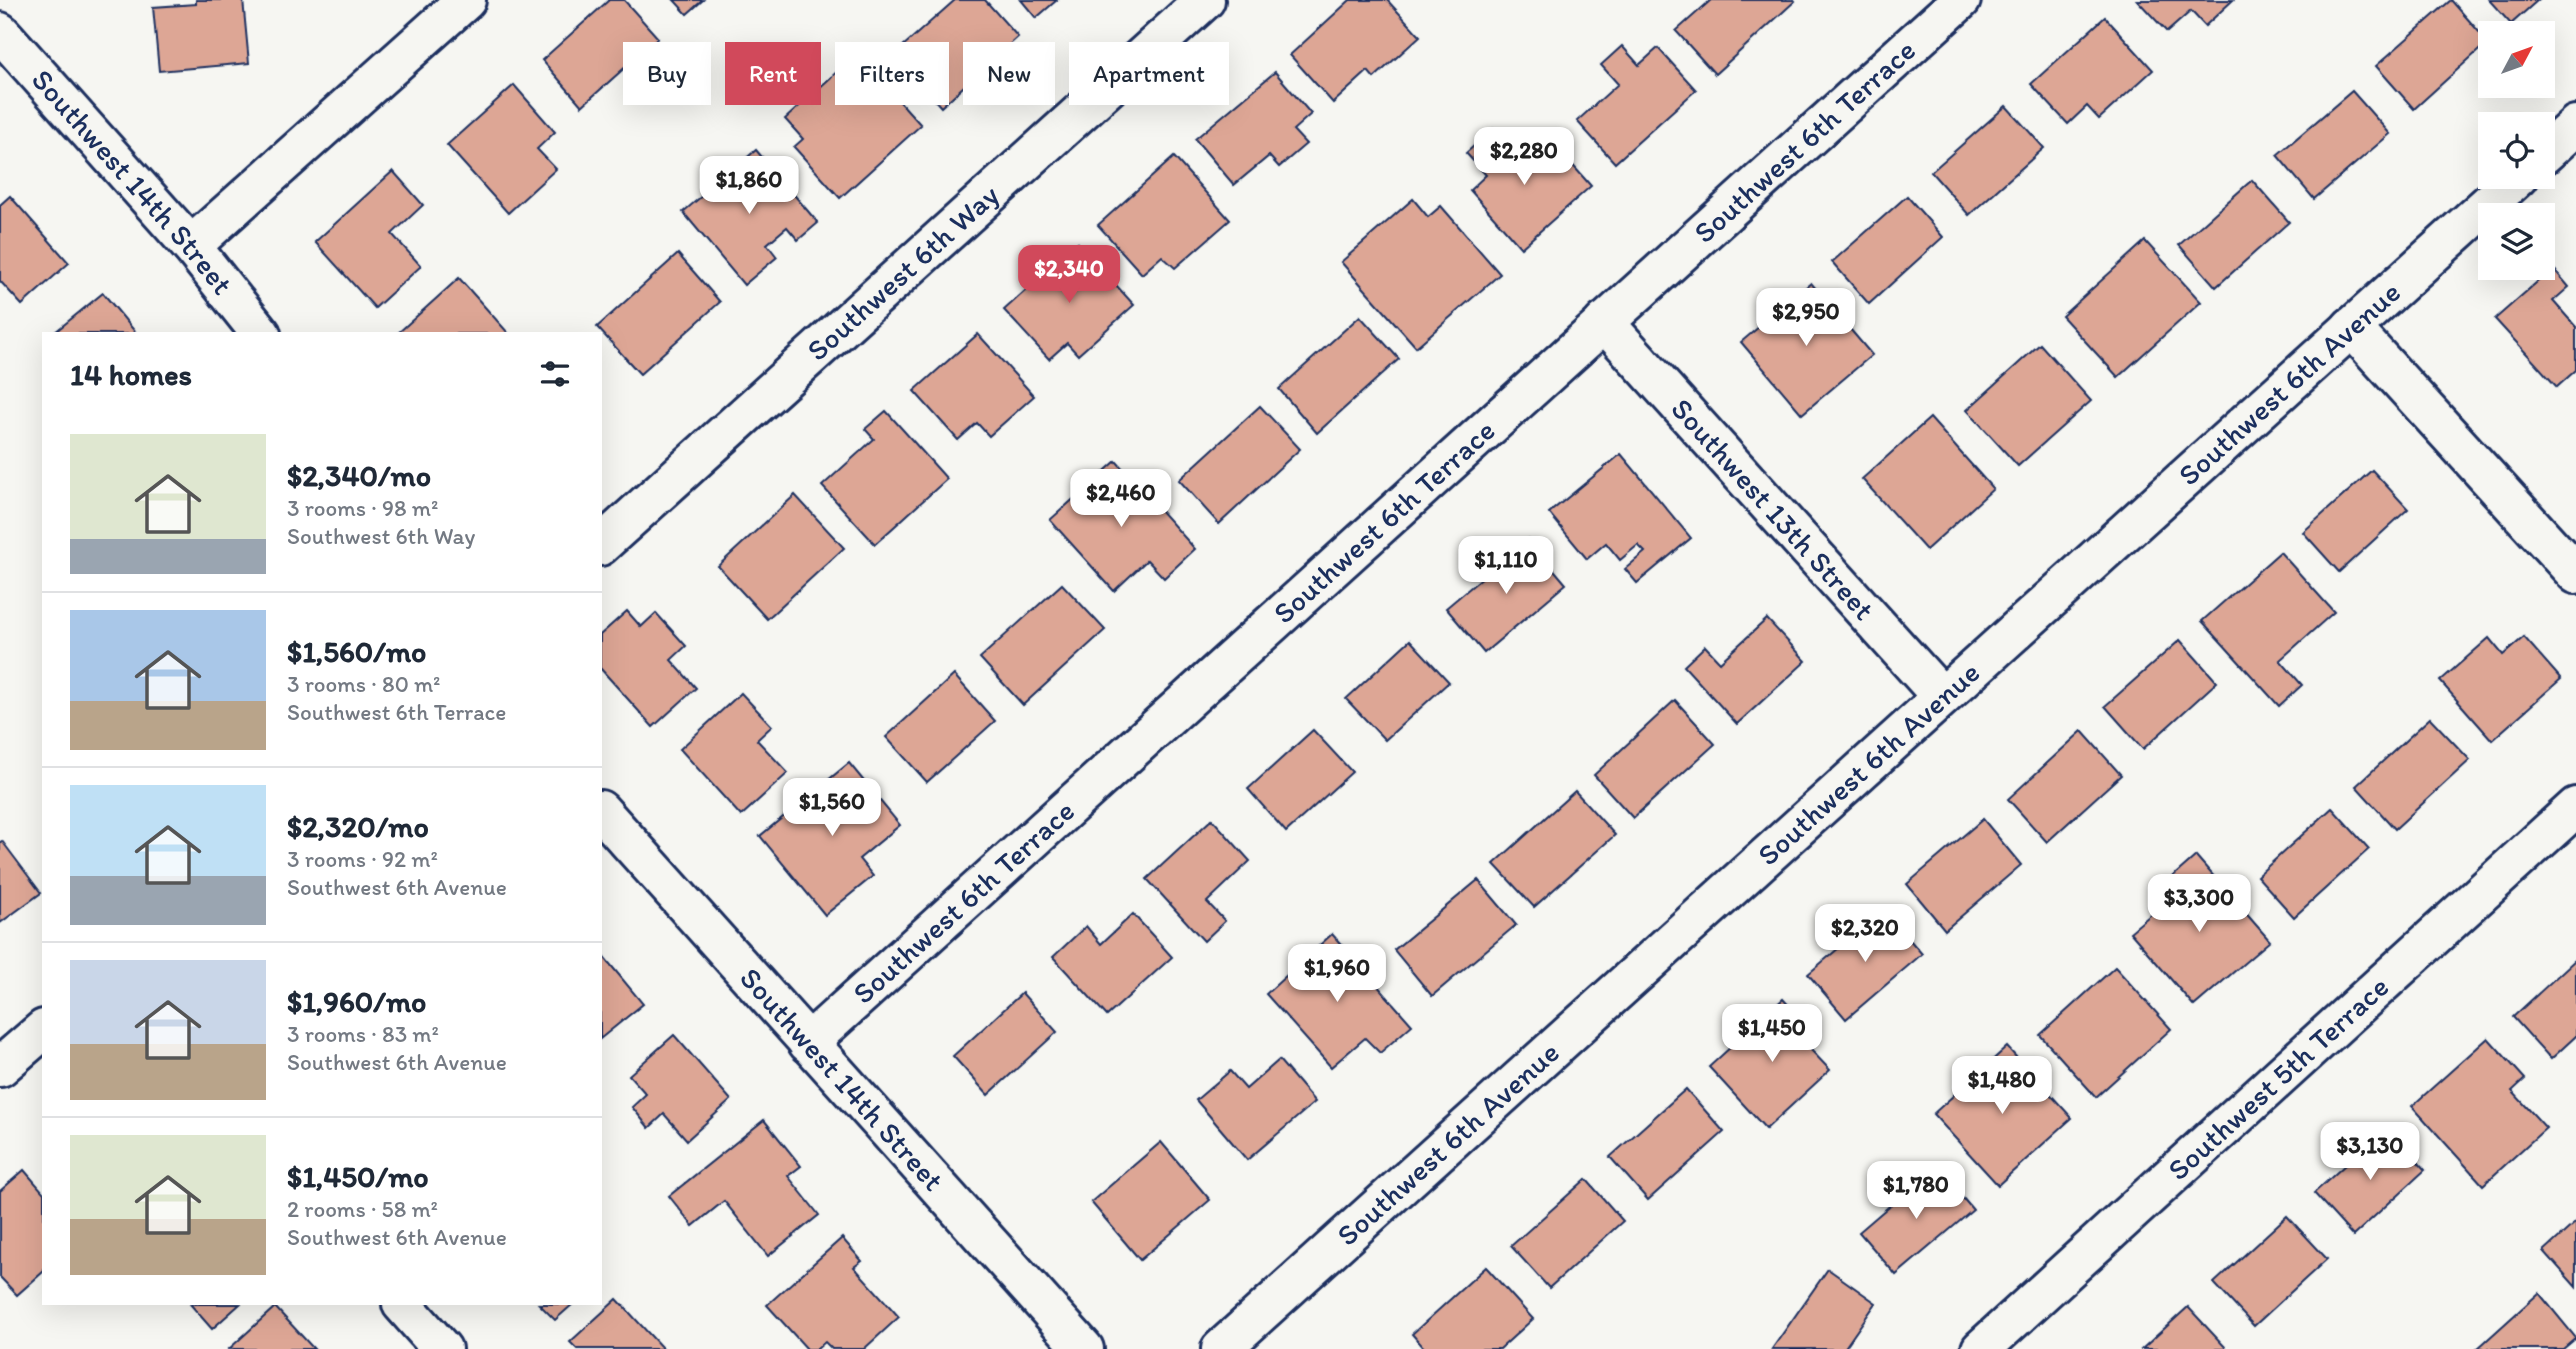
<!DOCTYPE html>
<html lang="en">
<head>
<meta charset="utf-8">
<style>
  body { margin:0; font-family:Itim,sans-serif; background:#f2f2f3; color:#1f2937; height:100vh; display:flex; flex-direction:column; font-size:26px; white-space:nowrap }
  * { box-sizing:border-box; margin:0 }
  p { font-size:23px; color:#747a83 }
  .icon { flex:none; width:38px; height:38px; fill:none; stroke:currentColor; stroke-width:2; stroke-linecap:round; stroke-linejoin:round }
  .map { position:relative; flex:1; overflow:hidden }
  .side { position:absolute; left:42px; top:332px; width:560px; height:973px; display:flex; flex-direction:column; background:#fff; border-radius:0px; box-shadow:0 7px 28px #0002 }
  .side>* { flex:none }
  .hud { position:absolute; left:623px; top:42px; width:665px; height:63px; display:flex; gap:14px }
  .needle { width:46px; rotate:49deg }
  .controls { position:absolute; left:2478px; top:21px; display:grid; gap:14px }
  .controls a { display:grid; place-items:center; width:77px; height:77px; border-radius:0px; background:#fff; box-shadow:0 7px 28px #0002; font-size:35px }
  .price { position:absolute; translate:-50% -60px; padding:0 16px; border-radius:14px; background:#fff; color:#222; font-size:23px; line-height:46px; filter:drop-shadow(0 2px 4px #0008) }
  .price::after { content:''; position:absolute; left:50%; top:42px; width:21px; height:16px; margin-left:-10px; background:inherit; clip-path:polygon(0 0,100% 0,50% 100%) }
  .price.active { background:#d1495b; color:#fff }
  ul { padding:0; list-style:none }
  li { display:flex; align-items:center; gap:21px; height:175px; padding:0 28px }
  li+li { border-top:2px solid #e0e1e3 }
  li span { display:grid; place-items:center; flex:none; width:196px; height:140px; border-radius:0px; color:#555 }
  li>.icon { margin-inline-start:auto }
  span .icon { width:84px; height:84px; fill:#fffc; stroke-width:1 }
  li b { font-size:30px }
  h2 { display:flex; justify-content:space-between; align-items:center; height:84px; padding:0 28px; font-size:30px }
  .pill { padding:0 24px; border-radius:0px; background:#fff; box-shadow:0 7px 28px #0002; font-size:24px; line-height:63px }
  .pill.active { background:#d1495b; color:#fff }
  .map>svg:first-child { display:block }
  .building { fill:#dda695; stroke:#1b2f5e; stroke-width:2 }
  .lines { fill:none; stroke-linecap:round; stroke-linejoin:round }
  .minor-casing { stroke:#1b2f5e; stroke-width:44 }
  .minor { stroke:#f6f6f2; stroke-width:38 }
  .labels { text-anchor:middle; stroke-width:5; stroke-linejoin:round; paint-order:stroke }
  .street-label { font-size:30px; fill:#1b2f5e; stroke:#f6f6f2 }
</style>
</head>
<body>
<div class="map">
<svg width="2576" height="1349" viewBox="0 0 2576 1349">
  <rect width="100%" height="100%" fill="#f6f6f2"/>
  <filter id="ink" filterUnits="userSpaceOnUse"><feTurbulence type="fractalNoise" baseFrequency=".0143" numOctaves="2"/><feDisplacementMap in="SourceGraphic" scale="14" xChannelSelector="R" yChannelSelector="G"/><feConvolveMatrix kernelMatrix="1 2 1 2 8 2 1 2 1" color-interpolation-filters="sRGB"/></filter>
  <g filter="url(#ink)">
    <g class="building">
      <polygon points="196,0 243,0 249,63 159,71 153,7 196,4"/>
      <polygon points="609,0 624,0 658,38 582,106 542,60"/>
      <polygon points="674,0 703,0 687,14"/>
      <polygon points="955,0 985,0 1018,37 941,107 894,54"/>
      <polygon points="1021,0 1057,0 1036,18"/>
      <polygon points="1350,0 1387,0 1420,36 1374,78 1368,71 1333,103 1290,55"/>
      <polygon points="1711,0 1794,0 1795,1 1715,74 1676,31"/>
      <polygon points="2137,0 2233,0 2205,26 2191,11 2167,32"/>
      <polygon points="2451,0 2488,42 2414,109 2376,66"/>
      <polygon points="2489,0 2538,0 2511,24"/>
      <polygon points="2105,17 2153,70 2099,119 2087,106 2068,124 2031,84"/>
      <polygon points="1622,46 1639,65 1658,48 1696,90 1615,163 1577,121 1618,84 1601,65"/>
      <polygon points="839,70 865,99 883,83 921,125 840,198 794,147 803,139 785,119"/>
      <polygon points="1275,72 1311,114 1293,130 1306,144 1279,167 1269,156 1234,185 1195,139"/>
      <polygon points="514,85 555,132 537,149 556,169 508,213 447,145"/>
      <polygon points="2352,91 2390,134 2314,199 2277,155"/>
      <polygon points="2006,106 2044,148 1969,215 1931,172"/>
      <polygon points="1493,129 1528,167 1554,144 1591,186 1521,248 1470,190 1486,175 1466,153"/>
      <polygon points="756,150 818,223 798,240 787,227 767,244 777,257 744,285 683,212"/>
      <polygon points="1174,157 1230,220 1175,268 1162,256 1142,274 1098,225"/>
      <polygon points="393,171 423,205 392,234 421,266 375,308 315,242"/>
      <polygon points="2252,180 2289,222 2216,287 2179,245"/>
      <polygon points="10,196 69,263 22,305 0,281 0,205"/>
      <polygon points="1907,196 1943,237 1869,304 1832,262"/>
      <polygon points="1413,199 1428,217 1441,206 1500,274 1416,347 1341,262"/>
      <polygon points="2145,241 2201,302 2118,377 2062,316"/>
      <polygon points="1078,243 1134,305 1078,355 1067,343 1049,359 1004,310"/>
      <polygon points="678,254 720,302 640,374 597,327"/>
      <polygon points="2553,268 2569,287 2553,301 2576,327 2576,370 2557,387 2495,319"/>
      <polygon points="459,278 509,334 399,334 398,333"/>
      <polygon points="1811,283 1872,355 1802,414 1741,342"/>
      <polygon points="103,293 137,334 57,334 55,332"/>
      <polygon points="1360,316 1399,359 1317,433 1279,389"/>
      <polygon points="978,334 1034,396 989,436 977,423 958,440 914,391"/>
      <polygon points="2040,344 2091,401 2018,466 1967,410"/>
      <polygon points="1260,406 1300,449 1219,524 1179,480"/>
      <polygon points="886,411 947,479 875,544 822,486 874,439 865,429"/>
      <polygon points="1930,418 1993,489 1926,550 1862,479"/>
      <polygon points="1621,454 1691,538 1637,583 1625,569 1645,552 1638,545 1620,560 1606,543 1587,559 1549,513"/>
      <polygon points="1116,461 1195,549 1164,578 1147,560 1114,591 1050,520"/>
      <polygon points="2372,470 2408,509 2339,572 2303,532"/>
      <polygon points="795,495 844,548 767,619 718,566"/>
      <polygon points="1528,539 1566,584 1484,653 1446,608"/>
      <polygon points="2280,552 2334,612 2280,660 2302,685 2279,706 2202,621"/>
      <polygon points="1062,584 1105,630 1023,705 980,658"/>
      <polygon points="627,611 641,627 656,613 686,646 671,660 696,688 653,727 600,668 600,635"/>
      <polygon points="1767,619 1806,661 1737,724 1684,666 1705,646 1720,662"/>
      <polygon points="2524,637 2561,679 2492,740 2440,681 2489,638 2503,655"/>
      <polygon points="1410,640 1449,682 1385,740 1346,699"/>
      <polygon points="2180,640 2217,682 2143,749 2105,706"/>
      <polygon points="954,675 995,721 927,782 886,737"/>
      <polygon points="741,693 772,726 757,740 788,773 741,816 680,749"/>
      <polygon points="1675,700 1715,744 1633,818 1594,775"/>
      <polygon points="2430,718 2470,760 2395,829 2356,786"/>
      <polygon points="1313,730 1352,772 1286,832 1248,789"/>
      <polygon points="2082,731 2121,775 2047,842 2008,799"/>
      <polygon points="849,763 900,825 859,859 873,876 825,915 760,836"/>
      <polygon points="1575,791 1615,835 1534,907 1494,864"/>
      <polygon points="2332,808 2369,849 2294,917 2257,876"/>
      <polygon points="1212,819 1250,861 1207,902 1225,921 1204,941 1147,879"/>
      <polygon points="1983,819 2021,865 1945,930 1907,884"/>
      <polygon points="2,841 41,893 0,923 0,842"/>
      <polygon points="2196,856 2270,941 2194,1006 2130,932 2181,889 2171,878"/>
      <polygon points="1478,880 1516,925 1432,996 1394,950"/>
      <polygon points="1884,910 1922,954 1846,1019 1808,974"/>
      <polygon points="1133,914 1172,957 1107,1016 1053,957 1086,926 1101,944"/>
      <polygon points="1332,934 1412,1025 1380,1053 1365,1038 1331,1067 1266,994"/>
      <polygon points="600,952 643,1004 600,1039"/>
      <polygon points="2576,959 2576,1036 2551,1059 2513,1017"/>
      <polygon points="2115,967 2171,1029 2096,1097 2040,1035"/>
      <polygon points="1022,993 1057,1032 988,1095 953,1056"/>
      <polygon points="1783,999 1820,1040 1810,1049 1830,1070 1766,1129 1709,1067"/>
      <polygon points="674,1035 731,1100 687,1140 664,1114 649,1128 632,1107 646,1094 629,1075"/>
      <polygon points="2488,1038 2525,1079 2512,1091 2546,1128 2483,1185 2412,1106"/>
      <polygon points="2007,1047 2072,1118 1998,1185 1933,1114"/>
      <polygon points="1279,1060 1315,1102 1247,1160 1196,1100 1230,1071 1246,1089"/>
      <polygon points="1686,1089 1724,1132 1648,1200 1610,1157"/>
      <polygon points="764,1120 801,1166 788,1176 819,1215 768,1256 724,1201 693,1226 669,1196"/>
      <polygon points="2387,1127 2425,1170 2353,1236 2314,1193"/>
      <polygon points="1161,1142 1210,1200 1140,1260 1091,1202"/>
      <polygon points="1936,1166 1973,1210 1896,1275 1859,1232"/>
      <polygon points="24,1170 44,1193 44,1271 17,1295 0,1277 0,1191"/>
      <polygon points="1586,1179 1623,1221 1549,1288 1511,1246"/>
      <polygon points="2287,1216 2327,1259 2254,1326 2214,1283"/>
      <polygon points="2576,1222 2576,1287 2544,1251"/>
      <polygon points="842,1238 862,1261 854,1267 899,1317 864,1349 832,1349 825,1342 817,1349 807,1349 767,1305"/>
      <polygon points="1486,1267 1533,1319 1500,1349 1425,1349 1412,1334"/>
      <polygon points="1828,1269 1876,1303 1844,1349 1772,1349"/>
      <polygon points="2539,1293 2576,1338 2563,1349 2477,1349"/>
      <polygon points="617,1299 663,1349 577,1349 570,1342"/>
      <polygon points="190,1304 240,1304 212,1329"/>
      <polygon points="539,1304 573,1304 555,1320"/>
      <polygon points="275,1307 314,1349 229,1349"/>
      <polygon points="2188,1307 2227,1349 2142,1349"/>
    </g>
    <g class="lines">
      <defs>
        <g id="minor">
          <path id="s1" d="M0,32L191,246L261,334"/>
          <polyline points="2543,155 2576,125"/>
          <polyline points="191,246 466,0"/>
          <path id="s2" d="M1604,322L1942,697"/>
          <polyline points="2351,327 2576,574"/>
          <path id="s3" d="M600,546L1205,0"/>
          <path id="s4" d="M600,810L1084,1349"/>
          <path id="s5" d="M808,1043L1961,0"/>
          <polyline points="0,1067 44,1029"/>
          <polyline points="402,1304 442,1349"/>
          <path id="s6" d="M1221,1349L2518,177"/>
          <path id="s7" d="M1981,1349L2576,807"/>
        </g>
      </defs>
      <use href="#minor" class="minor-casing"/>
      <use href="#minor" class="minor"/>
    </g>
  </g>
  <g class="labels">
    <g class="street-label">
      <text dy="10" stroke="none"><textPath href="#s5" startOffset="1344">Southwest 6th Terrace</textPath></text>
      <text dy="10" stroke="none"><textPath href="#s1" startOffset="200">Southwest 14th Street</textPath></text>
      <text dy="10" stroke="none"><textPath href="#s3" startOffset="408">Southwest 6th Way</textPath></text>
      <text dy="10" stroke="none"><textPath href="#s6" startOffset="1440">Southwest 6th Avenue</textPath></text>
      <text dy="10" stroke="none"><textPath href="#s2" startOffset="252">Southwest 13th Street</textPath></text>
      <text dy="10" stroke="none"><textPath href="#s5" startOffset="777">Southwest 6th Terrace</textPath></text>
      <text dy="10" stroke="none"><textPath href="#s6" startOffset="873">Southwest 6th Avenue</textPath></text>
      <text dy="10" stroke="none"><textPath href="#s5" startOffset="210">Southwest 6th Terrace</textPath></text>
      <text dy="10" stroke="none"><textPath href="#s7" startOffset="402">Southwest 5th Terrace</textPath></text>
      <text dy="10" stroke="none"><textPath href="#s4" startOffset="362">Southwest 14th Street</textPath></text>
      <text dy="10" stroke="none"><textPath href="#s6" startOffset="306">Southwest 6th Avenue</textPath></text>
    </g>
  </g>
</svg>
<div class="controls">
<a><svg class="needle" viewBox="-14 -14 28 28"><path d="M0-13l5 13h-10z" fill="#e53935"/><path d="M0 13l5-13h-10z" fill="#747a83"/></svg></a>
<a><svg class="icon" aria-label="locate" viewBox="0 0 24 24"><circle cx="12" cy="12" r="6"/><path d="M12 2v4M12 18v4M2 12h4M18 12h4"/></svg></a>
<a><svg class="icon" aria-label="layers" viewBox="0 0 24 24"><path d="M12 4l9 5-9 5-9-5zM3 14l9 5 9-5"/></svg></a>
</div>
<b class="price" style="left:1524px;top:187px">$2,280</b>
<b class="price" style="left:749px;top:216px">$1,860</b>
<b class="price active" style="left:1069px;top:305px">$2,340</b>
<b class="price" style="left:1806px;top:348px">$2,950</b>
<b class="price" style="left:1121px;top:529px">$2,460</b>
<b class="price" style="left:1506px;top:596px">$1,110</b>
<b class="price" style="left:832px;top:838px">$1,560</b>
<b class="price" style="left:2199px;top:934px">$3,300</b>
<b class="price" style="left:1865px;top:964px">$2,320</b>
<b class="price" style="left:1337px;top:1004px">$1,960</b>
<b class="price" style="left:1772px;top:1064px">$1,450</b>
<b class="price" style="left:2002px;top:1116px">$1,480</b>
<b class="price" style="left:2370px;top:1182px">$3,130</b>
<b class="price" style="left:1916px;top:1221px">$1,780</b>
<div class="hud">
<a class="pill">Buy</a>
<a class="pill active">Rent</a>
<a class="pill">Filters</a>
<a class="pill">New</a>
<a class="pill">Apartment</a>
</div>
<section class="side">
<h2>14 homes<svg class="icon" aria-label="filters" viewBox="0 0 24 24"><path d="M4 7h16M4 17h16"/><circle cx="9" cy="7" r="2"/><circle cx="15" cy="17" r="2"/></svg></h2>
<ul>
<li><span style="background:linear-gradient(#dfe7d0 75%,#9aa5b1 0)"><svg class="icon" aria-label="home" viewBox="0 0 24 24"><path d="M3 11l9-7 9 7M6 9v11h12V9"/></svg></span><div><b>$2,340/mo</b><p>3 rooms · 98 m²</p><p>Southwest 6th Way</p></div></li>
<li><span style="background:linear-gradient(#a9c7e8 65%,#b9a48a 0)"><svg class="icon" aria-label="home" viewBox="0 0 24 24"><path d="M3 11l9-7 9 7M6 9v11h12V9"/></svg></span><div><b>$1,560/mo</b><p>3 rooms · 80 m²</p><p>Southwest 6th Terrace</p></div></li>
<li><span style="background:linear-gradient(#bfe0f5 65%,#9aa5b1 0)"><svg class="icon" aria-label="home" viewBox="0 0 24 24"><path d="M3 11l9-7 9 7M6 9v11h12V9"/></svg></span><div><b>$2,320/mo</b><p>3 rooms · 92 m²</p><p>Southwest 6th Avenue</p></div></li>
<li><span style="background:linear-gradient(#c9d6e8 60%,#b9a48a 0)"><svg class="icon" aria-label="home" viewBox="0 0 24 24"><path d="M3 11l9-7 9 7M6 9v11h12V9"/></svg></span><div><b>$1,960/mo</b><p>3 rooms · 83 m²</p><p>Southwest 6th Avenue</p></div></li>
<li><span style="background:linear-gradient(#dfe7d0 60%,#b9a48a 0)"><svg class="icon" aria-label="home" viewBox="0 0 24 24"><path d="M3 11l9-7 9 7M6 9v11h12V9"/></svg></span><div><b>$1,450/mo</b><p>2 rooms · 58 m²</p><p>Southwest 6th Avenue</p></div></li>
</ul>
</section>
</div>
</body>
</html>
